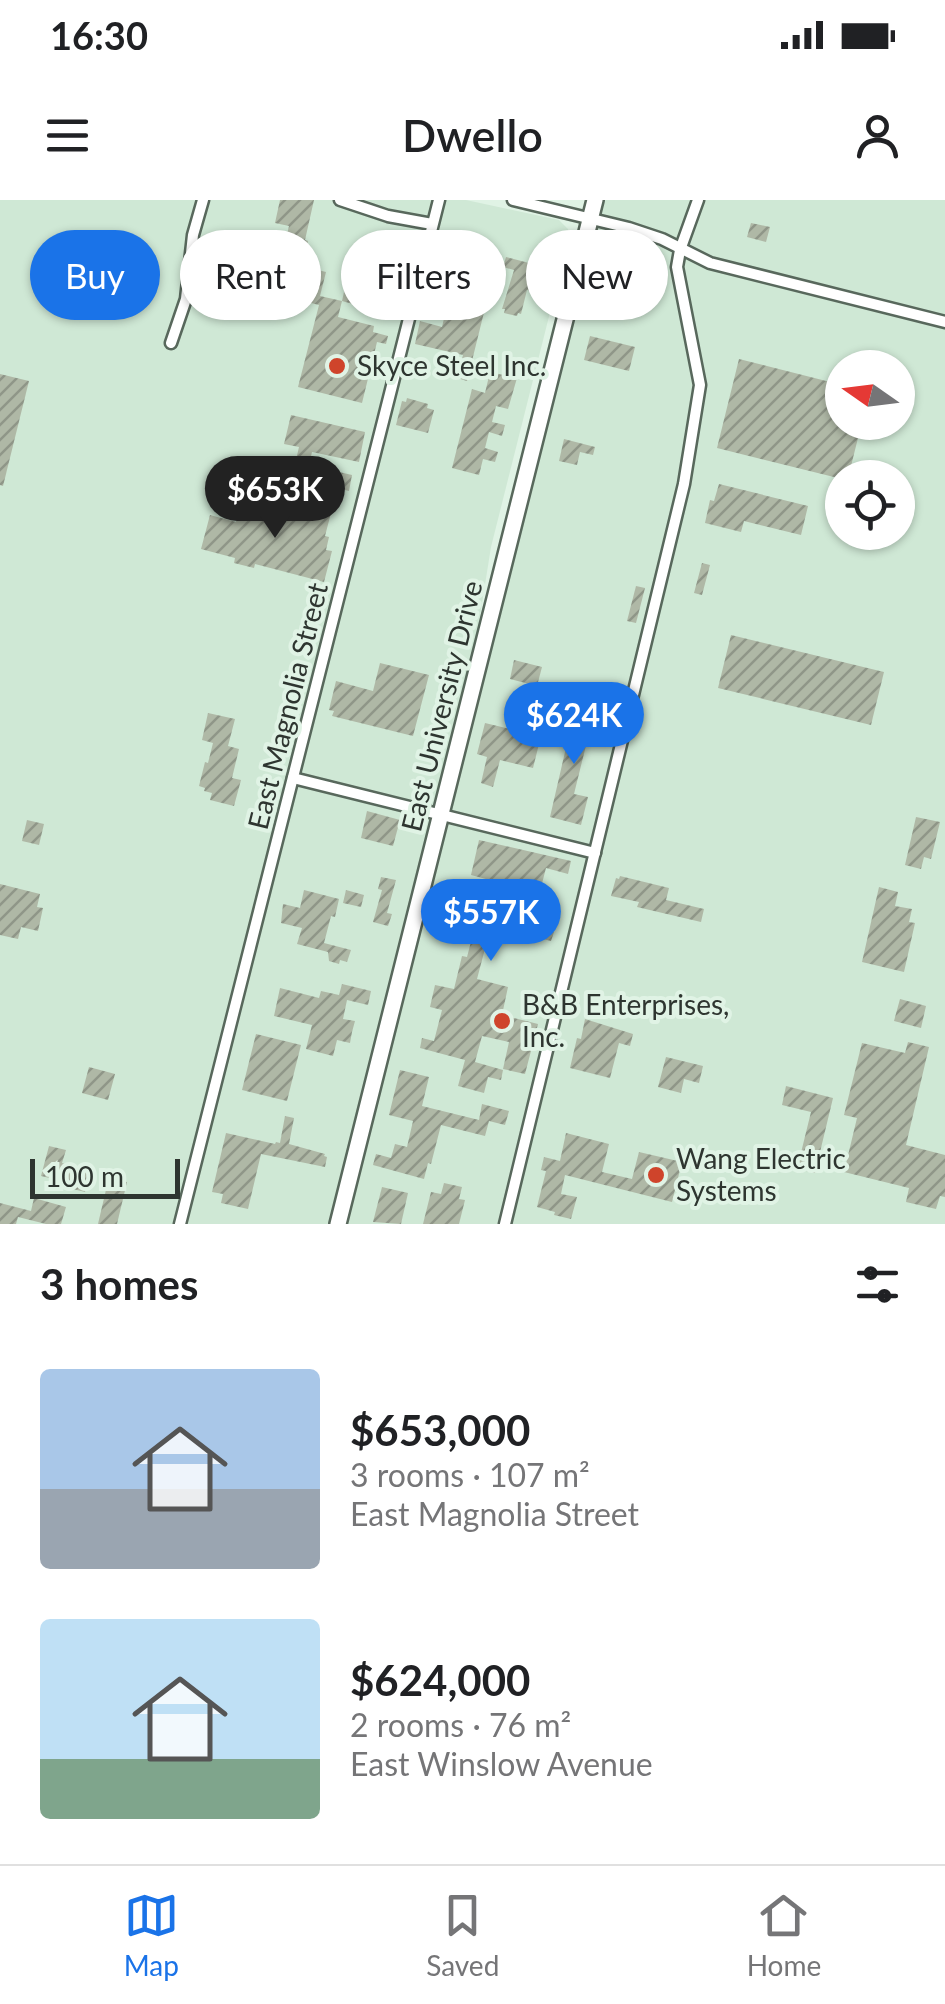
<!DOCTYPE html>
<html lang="en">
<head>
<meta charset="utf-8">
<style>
  body { margin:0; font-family:Lato,sans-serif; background:#f6f6f6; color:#202124; height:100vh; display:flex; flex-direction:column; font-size:38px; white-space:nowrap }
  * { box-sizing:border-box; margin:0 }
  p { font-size:32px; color:#757577 }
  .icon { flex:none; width:55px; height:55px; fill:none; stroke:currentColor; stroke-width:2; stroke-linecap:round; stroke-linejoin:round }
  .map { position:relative; height:1024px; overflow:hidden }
  .panel { display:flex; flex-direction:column; background:#fff; flex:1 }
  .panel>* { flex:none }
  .top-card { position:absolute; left:30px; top:30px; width:885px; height:90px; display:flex; gap:20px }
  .needle { width:65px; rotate:284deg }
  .controls { position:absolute; left:825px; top:150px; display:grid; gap:20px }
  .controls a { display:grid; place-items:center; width:90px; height:90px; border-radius:50%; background:#fff; box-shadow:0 2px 8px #0004; font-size:50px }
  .scale { position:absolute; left:30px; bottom:25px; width:150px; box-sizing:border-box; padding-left:10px; border:5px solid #2e3530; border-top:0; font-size:28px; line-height:35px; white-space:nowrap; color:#2e3530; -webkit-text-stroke:8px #e0f3e5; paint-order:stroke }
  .price { position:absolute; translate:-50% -85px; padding:0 22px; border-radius:35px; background:#1a73e8; color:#fff; font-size:32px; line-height:65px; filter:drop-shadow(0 2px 5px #0008) }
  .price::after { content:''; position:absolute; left:50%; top:60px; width:30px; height:22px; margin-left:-15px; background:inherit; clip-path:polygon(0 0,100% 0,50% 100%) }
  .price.current { background:#222; color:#fff }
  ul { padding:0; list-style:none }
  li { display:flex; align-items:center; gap:30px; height:250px; padding:0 40px }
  li span { display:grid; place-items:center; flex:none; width:280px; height:200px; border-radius:10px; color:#555 }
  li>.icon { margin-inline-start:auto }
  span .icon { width:120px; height:120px; fill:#fffc; stroke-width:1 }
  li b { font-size:42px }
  h2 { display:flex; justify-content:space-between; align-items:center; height:120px; padding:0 40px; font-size:42px }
  .pill { padding:0 35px; border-radius:45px; background:#fff; box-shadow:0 2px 8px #0004; font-size:35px; line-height:90px }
  .pill.current { background:#1a73e8; color:#fff }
  .status { display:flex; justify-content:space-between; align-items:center; height:70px; padding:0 50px; background:#fff; direction:ltr }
  .status svg { height:28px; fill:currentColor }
  header { display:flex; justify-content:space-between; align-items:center; height:130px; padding:0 40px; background:#fff; font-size:45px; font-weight:600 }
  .tabs { display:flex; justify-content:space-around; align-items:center; height:140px; border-top:2px solid #e0e0e0; background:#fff; font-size:28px; color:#757577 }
  .tabs a { display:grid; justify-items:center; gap:5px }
  .tabs .current { color:#1a73e8 }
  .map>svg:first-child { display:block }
  .built { fill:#cfe8d5; fill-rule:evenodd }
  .building { fill:url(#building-hatch) }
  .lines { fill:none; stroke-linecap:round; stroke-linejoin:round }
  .minor-casing { stroke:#58685c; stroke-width:15 }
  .primary-casing { stroke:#58685c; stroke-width:20 }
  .minor { stroke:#fff; stroke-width:10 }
  .primary { stroke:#fff; stroke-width:15 }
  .poi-dot { fill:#cf442b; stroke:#e0f3e5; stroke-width:4 }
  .labels { text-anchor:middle; stroke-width:8; stroke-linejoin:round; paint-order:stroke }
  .poi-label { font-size:28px; fill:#2e3530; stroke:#e0f3e5; text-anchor:start }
  .street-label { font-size:28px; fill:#2e3530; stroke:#e0f3e5 }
</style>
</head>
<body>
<div class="status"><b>16:30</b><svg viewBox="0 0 49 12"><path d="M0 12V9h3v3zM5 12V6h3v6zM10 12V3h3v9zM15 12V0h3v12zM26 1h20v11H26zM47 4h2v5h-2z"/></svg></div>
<header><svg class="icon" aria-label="menu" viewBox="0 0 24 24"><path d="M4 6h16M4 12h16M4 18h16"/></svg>Dwello<svg class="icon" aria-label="person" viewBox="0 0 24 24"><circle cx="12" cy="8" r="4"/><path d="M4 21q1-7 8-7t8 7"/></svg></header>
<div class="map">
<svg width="945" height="1024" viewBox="0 0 945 1024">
  <defs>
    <pattern id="building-hatch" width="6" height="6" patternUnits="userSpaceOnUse" patternTransform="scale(2.5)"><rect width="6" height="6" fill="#afb8a6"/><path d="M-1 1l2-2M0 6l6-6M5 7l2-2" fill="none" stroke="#8f9688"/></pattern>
  </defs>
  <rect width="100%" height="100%" fill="#e0f3e5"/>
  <path class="built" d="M0,0H466L559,20L568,29L569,37L491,347L451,598L605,0H945V1024H0ZM842,168H898V222H842ZM842,278H898V332H842Z"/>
  <g class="building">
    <polygon points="280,0 314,0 305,40 308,41 302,66 326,72 320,96 342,101 338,117 374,126 373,132 388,136 386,144 377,142 362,203 298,187 319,105 255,89 264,56 281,60 289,26 275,23"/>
    <polygon points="751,23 770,27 766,42 747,37"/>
    <polygon points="459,55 496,64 467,181 457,178 463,155 415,144 420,121 442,127"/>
    <polygon points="506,57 548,68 542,94 527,90 521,114 518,113 517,116 504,113 505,109 502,109 514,70 503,67"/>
    <polygon points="351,61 390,70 388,80 397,82 389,114 342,101"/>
    <polygon points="590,136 635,147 629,171 584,160"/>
    <polygon points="739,159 842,185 842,222 862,222 848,278 838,278 717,248"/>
    <polygon points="490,172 517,178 508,209 496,206 492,222 505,225 502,236 489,232 485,248 498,252 495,262 483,259 479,275 452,268 472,189 485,193"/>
    <polygon points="0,174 29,181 3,286 0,285"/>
    <polygon points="407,198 428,204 427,208 434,210 428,233 396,225 402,201 406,202"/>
    <polygon points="291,215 365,232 359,262 312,252 309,265 352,275 349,291 337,288 336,291 291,281 299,247 284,244"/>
    <polygon points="564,239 595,247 593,255 580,252 577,265 559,261"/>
    <polygon points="719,284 808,306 801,335 744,321 741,332 705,323 710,300 714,301"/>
    <polygon points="282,301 331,313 325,336 329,337 326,350 332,351 324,382 255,364 254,368 234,363 235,358 201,349 210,315 236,322 238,313 266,320 267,314 278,317"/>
    <polygon points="702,363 710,365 702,395 694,393"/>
    <polygon points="636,386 645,388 636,423 627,421"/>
    <polygon points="731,435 884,472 871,525 718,488"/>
    <polygon points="514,460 542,467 537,486 510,479"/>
    <polygon points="380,463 429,475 413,536 332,516 334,511 329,510 336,481 373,491"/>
    <polygon points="577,500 596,505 574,594 588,597 581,625 550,617"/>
    <polygon points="532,508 547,512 533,568 500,560 493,587 481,583 487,557 477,554 485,523 526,533"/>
    <polygon points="208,513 235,519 228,546 239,549 232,578 241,580 234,606 210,600 212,593 204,591 205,588 199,586 205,562 208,563 213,543 202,540"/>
    <polygon points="367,611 400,620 393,646 361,638"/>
    <polygon points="916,617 940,622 931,659 924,657 921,669 905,665"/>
    <polygon points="27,620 44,624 39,645 22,641"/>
    <polygon points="479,640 571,661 568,674 546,668 531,726 554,732 551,741 491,726 477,779 508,787 502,815 538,824 525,874 503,869 509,842 482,836 475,862 503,870 501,880 488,877 484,893 458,886 465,860 420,848 422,838 434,841 442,810 430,807 435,785 454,789 462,756 467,757 472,738 454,733 458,718 453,717 460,691 504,701 508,685 471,675"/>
    <polygon points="620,676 669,688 666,700 704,709 701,722 637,707 639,702 611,696 616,678 619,679"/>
    <polygon points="381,677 396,680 387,713 392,714 388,726 373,722 382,690 378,689"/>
    <polygon points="0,684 40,694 37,707 43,708 38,731 21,727 18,739 0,735"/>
    <polygon points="879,687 898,692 895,706 912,709 909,722 915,723 904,772 862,762"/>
    <polygon points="304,690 339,699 335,717 331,716 324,743 351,750 347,762 340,760 339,764 329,761 328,752 297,744 302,728 281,723 283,704 300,708"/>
    <polygon points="346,690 364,695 361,707 343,703"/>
    <polygon points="342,784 371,791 368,805 347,800 343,819 355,821 352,832 350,843 337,840 333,856 306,849 312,825 274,816 280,788 319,798 321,791 339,795"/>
    <polygon points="900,799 926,806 921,828 894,821"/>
    <polygon points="585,819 633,834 630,846 619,843 610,878 570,868 577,838 581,839"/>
    <polygon points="256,834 301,845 287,901 242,890"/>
    <polygon points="908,842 929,847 906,945 945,955 945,997 940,996 936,1009 906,1002 909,988 844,972 857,918 844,915 862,843 905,853"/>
    <polygon points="666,857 703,866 699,883 684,879 681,893 658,887"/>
    <polygon points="89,867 115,874 108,900 82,893"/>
    <polygon points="400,870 429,877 422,906 479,920 482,904 509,911 505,925 489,921 485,936 441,925 431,964 428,963 424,979 373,965 376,954 391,958 395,944 407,947 413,921 389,915"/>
    <polygon points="786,886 833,898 815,973 797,969 811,912 782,905"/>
    <polygon points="285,916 294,918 289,944 325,954 324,956 327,957 325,967 261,954 248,1009 221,1003 223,994 212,992 226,933 275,944 276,942 280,943"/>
    <polygon points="566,933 609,944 602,972 632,979 639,952 682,962 672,1002 565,975 561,994 577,997 571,1019 554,1015 555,1012 537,1007 546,971 541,970 544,957 560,961"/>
    <polygon points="49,946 66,950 62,963 91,970 85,992 65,987 67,982 41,976"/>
    <polygon points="109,977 127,982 117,1024 98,1024"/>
    <polygon points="444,983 462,987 459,999 465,1000 459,1024 423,1024 431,992 441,994"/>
    <polygon points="382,987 408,993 401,1024 373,1022"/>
    <polygon points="34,998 66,1007 61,1024 46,1024 18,1017 16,1024 0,1024 0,1003 31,1011"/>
  </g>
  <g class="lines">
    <defs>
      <g id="minor">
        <polyline points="340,0 388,16 432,24"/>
        <polyline points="513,0 629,28 662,39 710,63 945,122"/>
        <polyline points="171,143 186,99 193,35 203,0"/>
        <polyline points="293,578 595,653"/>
        <polyline points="180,1024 439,0"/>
        <polyline points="505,1024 684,284 700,185 677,67 680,50 698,0"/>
      </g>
      <polyline id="primary" points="338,1024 595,0"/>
    </defs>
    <use href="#minor" class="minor-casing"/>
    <use href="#primary" class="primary-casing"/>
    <use href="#minor" class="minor"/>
    <use href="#primary" class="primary"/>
  </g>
  <g class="poi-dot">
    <circle cx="337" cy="166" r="10"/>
    <circle cx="502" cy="821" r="10"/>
    <circle cx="656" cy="975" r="10"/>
  </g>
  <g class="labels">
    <g class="poi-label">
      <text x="357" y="176">Skyce Steel Inc.</text>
      <text x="522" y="815">B&amp;B Enterprises,<tspan x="522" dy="32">Inc.</tspan></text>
      <text x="676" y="969">Wang Electric<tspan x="676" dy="32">Systems</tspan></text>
    </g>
    <g class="street-label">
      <text transform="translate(288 506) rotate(-76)" y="10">East Magnolia Street</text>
      <text transform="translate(442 506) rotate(-76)" y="10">East University Drive</text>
    </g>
  </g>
</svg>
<div class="controls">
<a><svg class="needle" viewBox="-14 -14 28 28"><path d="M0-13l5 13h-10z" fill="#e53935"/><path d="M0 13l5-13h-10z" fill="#757577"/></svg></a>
<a><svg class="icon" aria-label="locate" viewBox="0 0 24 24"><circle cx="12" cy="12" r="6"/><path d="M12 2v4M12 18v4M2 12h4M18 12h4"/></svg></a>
</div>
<div class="scale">100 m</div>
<b class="price current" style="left:275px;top:341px">$653K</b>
<b class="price" style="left:574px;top:567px">$624K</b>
<b class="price" style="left:491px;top:764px">$557K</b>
<div class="top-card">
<a class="pill current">Buy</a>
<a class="pill">Rent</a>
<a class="pill">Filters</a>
<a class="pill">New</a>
</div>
</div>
<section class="panel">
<h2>3 homes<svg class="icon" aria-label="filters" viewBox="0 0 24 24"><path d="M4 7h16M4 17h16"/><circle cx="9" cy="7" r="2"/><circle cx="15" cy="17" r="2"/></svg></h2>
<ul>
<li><span style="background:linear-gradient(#a9c7e8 60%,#9aa5b1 0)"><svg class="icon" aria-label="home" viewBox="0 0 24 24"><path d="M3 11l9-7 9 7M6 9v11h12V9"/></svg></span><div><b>$653,000</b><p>3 rooms · 107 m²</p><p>East Magnolia Street</p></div></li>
<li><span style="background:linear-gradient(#bfe0f5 70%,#7fa58c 0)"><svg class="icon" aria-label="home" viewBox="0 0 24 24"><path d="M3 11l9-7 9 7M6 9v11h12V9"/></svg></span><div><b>$624,000</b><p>2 rooms · 76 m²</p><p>East Winslow Avenue</p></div></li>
</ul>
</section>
<nav class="tabs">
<a class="current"><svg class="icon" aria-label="map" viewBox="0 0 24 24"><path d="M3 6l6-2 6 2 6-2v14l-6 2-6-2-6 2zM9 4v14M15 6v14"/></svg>Map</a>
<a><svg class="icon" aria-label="saved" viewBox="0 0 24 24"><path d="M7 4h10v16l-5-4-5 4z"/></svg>Saved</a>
<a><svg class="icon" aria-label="home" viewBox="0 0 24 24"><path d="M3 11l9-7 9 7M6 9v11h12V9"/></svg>Home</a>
</nav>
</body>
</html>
